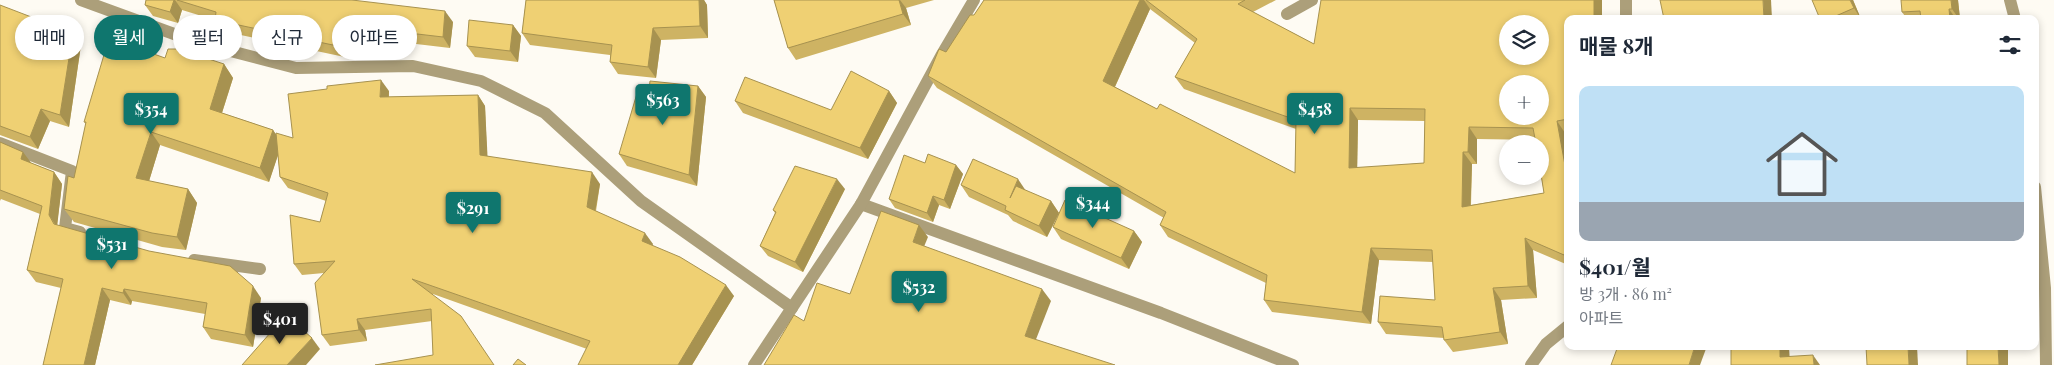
<!DOCTYPE html>
<html lang="ko">
<head>
<meta charset="utf-8">
<style>
  body { margin:0; font-family:"Playfair Display","Noto Sans KR",serif; background:#f2f2f3; color:#1f2937; height:100vh; display:flex; flex-direction:column; font-size:19px; white-space:nowrap }
  * { box-sizing:border-box; margin:0 }
  p { font-size:16px; color:#747a83 }
  .icon { flex:none; width:28px; height:28px; fill:none; stroke:currentColor; stroke-width:2; stroke-linecap:round; stroke-linejoin:round }
  .map { position:relative; flex:1; overflow:hidden }
  .sheet { position:absolute; left:1564px; top:15px; width:475px; height:335px; display:flex; flex-direction:column; background:#fff; border-radius:10px; box-shadow:0 2px 8px #0003 }
  .sheet>* { flex:none }
  .top-card { position:absolute; left:15px; top:15px; width:475px; height:45px; display:flex; gap:10px }
  .controls { position:absolute; left:1499px; top:15px; display:grid; gap:10px }
  .controls a { display:grid; place-items:center; width:50px; height:50px; border-radius:50%; background:#fff; box-shadow:0 2px 8px #0003; font-size:25px }
  .price { position:absolute; translate:-50% -42px; padding:0 11px; border-radius:5px; background:#0f766e; color:#fff; font-size:16px; line-height:32px; filter:drop-shadow(0 1px 2px #0008) }
  .price::after { content:''; position:absolute; left:50%; top:30px; width:15px; height:11px; margin-left:-8px; background:inherit; clip-path:polygon(0 0,100% 0,50% 100%) }
  .price.on { background:#222; color:#fff }
  ul { padding:0; list-style:none }
  li { display:grid; align-content:center; gap:10px; height:265px; padding:0 15px }
  li span { display:grid; place-items:center; height:155px; border-radius:10px; color:#555 }
  li>.icon { margin-inline-start:auto }
  span .icon { width:90px; height:90px; fill:#fffc; stroke-width:1 }
  li b { font-size:21px }
  h2 { display:flex; justify-content:space-between; align-items:center; height:60px; padding:0 15px; font-size:21px }
  .pill { padding:0 18px; border-radius:22px; background:#fff; box-shadow:0 2px 8px #0003; font-size:18px; line-height:45px }
  .pill.on { background:#0f766e; color:#fff }
  .map>svg:first-child { display:block }
  .lines { fill:none; stroke-linecap:round; stroke-linejoin:round }
  .minor { stroke:#ac9f7a; stroke-width:12 }
  .wall { fill:#ceb363; fill-rule:evenodd }
  .shaded-wall { fill:#a79250 }
  .building { fill:#efd073; stroke:#a79250; fill-rule:evenodd }
</style>
</head>
<body>
<div class="map">
<svg width="2054" height="365" viewBox="0 0 2054 365">
  <rect width="100%" height="100%" fill="#fefbf3"/>
  <g class="lines">
    <g class="minor">
      <polyline points="81,0 196,42 296,68 413,66 481,81 545,113 641,201 792,308"/>
      <polyline points="1626,0 1626,19"/>
      <polyline points="2010,0 2015,19"/>
      <polyline points="1287,14 1312,0"/>
      <polyline points="0,143 72,171 65,228 80,232"/>
      <polyline points="2035,187 2045,288 2046,365"/>
      <polyline points="861,204 1161,313 1293,365"/>
      <polyline points="194,260 260,269"/>
      <polyline points="754,365 861,204 941,56 974,0"/>
      <polyline points="1531,365 1546,344 1568,326"/>
    </g>
  </g>
  <g class="wall">
    <polygon points="146,0 352,0 453,22 450,48 391,41 390,58 354,59 222,31 215,20 182,10 178,23 153,16 145,5"/>
    <polygon points="526,0 704,0 707,5 708,38 661,40 656,78 618,74 610,62 610,55 530,45 522,33"/>
    <polygon points="774,0 934,0 906,8 911,25 796,60 788,48"/>
    <path d="M984,0H1276L1253,12L1314,44L1568,19V132L1565,133L1568,145V265L1533,250L1537,298L1501,300L1508,344L1453,352L1444,340V338L1386,334L1378,322L1435,300L1433,262L1379,260L1371,324L1272,312L1264,300L1266,283L1168,237L1160,225L1164,218L937,88L928,76L974,15ZM1150,9L1195,43L1175,77L1184,89L1296,129L1295,173L1157,109L1115,87ZM1358,120L1425,121L1424,163L1357,168ZM1477,139L1535,140L1544,193L1471,205L1472,164H1477Z"/>
    <polygon points="1853,0 1861,19 1820,19"/>
    <polygon points="1958,0 1960,19 1907,19 1902,12"/>
    <polygon points="0,5 81,45 69,127 50,121 38,149 0,135"/>
    <polygon points="513,25 521,36 518,62 475,57 467,46"/>
    <polygon points="224,64 233,78 222,113 273,130 276,135 293,138 389,91 389,97 478,95 485,106 487,156 600,184 596,211 653,244 652,245 734,296 692,365 578,365 587,349 433,294 433,355 432,321 365,330 367,341 330,346 322,335 324,273 302,275 294,264 320,222 326,201 288,188 280,177 278,155 269,182 160,145 149,181 188,189 197,203 186,250 162,247 74,222 64,209 74,178 86,124 84,122"/>
    <polygon points="698,86 706,97 697,186 627,166 619,154 649,90"/>
    <polygon points="889,91 897,103 868,159 743,113 735,101 831,110"/>
    <polygon points="0,142 31,163 54,172 62,184 57,225 261,298 253,347 211,339 203,327 205,314 132,301 131,305 110,300 95,365 43,365 61,288 36,282 27,270 40,214 1,199 0,201"/>
    <polygon points="925,163 956,165 963,174 950,209 939,205 933,222 895,208 889,199"/>
    <polygon points="961,185 1051,201 1059,213 1047,237 1013,221 1008,215 969,197"/>
    <polygon points="845,189 803,272 768,256 760,246 775,213 773,210"/>
    <polygon points="1053,227 1134,231 1142,242 1129,269 1061,239"/>
  </g>
  <g class="shaded-wall">
    <polygon points="174,0 175,0 182,10 178,23 170,12"/>
    <polygon points="699,0 704,0 707,5 708,38 700,26"/>
    <polygon points="899,0 900,0 906,8 911,25 903,14"/>
    <polygon points="1140,0 1144,0 1150,9 1112,93 1103,81"/>
    <rect x="1594" y="0" width="8" height="19"/>
    <polygon points="1763,0 1771,0 1772,19 1764,19"/>
    <polygon points="1850,0 1853,0 1861,19 1854,8"/>
    <polygon points="1951,0 1958,0 1960,19 1959,19 1952,9"/>
    <polygon points="1949,9 1956,19 1950,19"/>
    <polygon points="445,11 453,22 450,48 443,37"/>
    <polygon points="513,25 521,36 518,62 510,51"/>
    <polygon points="653,28 661,40 656,78 648,67"/>
    <polygon points="383,30 391,41 390,58 383,47"/>
    <polygon points="73,33 81,45 69,127 60,115"/>
    <polygon points="224,64 233,78 219,122 210,109"/>
    <polygon points="381,80 389,91 388,108 380,97"/>
    <polygon points="698,86 706,97 697,186 689,175"/>
    <polygon points="889,91 897,103 868,159 860,148"/>
    <polygon points="478,95 485,106 488,166 480,155"/>
    <polygon points="1350,108 1358,120 1357,180 1349,168"/>
    <polygon points="41,109 50,121 38,149 30,137"/>
    <polygon points="1557,121 1565,133 1568,145 1568,183"/>
    <polygon points="1469,127 1477,139 1477,164 1468,152"/>
    <polygon points="273,130 282,143 269,182 260,168"/>
    <polygon points="151,132 160,145 146,191 136,178"/>
    <polygon points="23,152 32,164 21,159"/>
    <polygon points="1463,152 1472,164 1470,219 1462,207"/>
    <polygon points="956,165 963,174 950,209 944,200"/>
    <polygon points="54,172 62,184 57,227 49,215"/>
    <polygon points="592,172 600,184 594,218 587,207"/>
    <polygon points="837,179 845,189 803,272 795,262"/>
    <polygon points="1018,179 1026,191 1010,198"/>
    <polygon points="188,189 197,203 186,250 177,237"/>
    <polygon points="933,196 939,205 933,222 927,213"/>
    <polygon points="1051,201 1059,213 1047,237 1039,226"/>
    <polygon points="919,225 928,237 921,254 913,242"/>
    <polygon points="1134,231 1142,242 1129,269 1121,258"/>
    <polygon points="645,233 653,244 649,252 642,241"/>
    <polygon points="1525,238 1533,250 1537,298 1528,286"/>
    <polygon points="1568,246 1568,260 1564,255"/>
    <polygon points="1371,248 1379,260 1371,324 1362,312"/>
    <polygon points="726,285 734,296 692,365 678,365"/>
    <polygon points="253,286 261,298 253,347 245,335"/>
    <polygon points="102,288 110,300 95,365 84,365"/>
    <polygon points="1493,288 1501,300 1508,344 1500,332"/>
    <polygon points="124,289 132,301 131,305 123,293"/>
    <polygon points="1042,289 1051,301 1033,347 1025,336"/>
    <polygon points="357,319 365,330 367,341 359,330"/>
    <polygon points="312,338 320,349 306,365 287,365"/>
    <polygon points="1695,346 1707,346 1700,365 1689,365"/>
    <polygon points="1780,346 1789,346 1790,365 1780,357"/>
    <polygon points="1908,346 1917,346 1918,365 1909,365"/>
    <polygon points="1998,346 2008,346 2008,365 1999,365"/>
    <polygon points="1813,355 1820,365 1814,365"/>
  </g>
  <g class="building">
    <polygon points="146,0 174,0 170,12 145,5"/>
    <polygon points="177,0 352,0 445,11 443,37 383,30 383,47 347,48 215,20 216,12"/>
    <polygon points="526,0 699,0 700,26 653,28 648,67 610,62 612,45 522,33"/>
    <polygon points="774,0 899,0 903,14 788,48"/>
    <path d="M984,0H1140L1103,81L1157,109L1160,104L1295,173L1296,120L1175,77L1197,39L1146,0H1245L1238,4L1314,44L1321,0H1594V19H1568V119L1557,121L1568,182V246L1564,255L1525,238L1528,286L1493,288L1500,332L1444,340L1442,327L1378,322L1380,296L1435,300L1432,250L1371,248L1362,312L1264,300L1267,275L1160,225L1166,212L928,76L939,49L946,52L970,15H974ZM1508,24H1540V56H1508ZM1508,84H1540V116H1508ZM1350,108L1425,109L1424,163L1349,168ZM1469,127L1533,128L1536,144H1540V168L1544,193L1462,207L1463,152H1468Z"/>
    <polygon points="1660,0 1763,0 1764,19 1664,19"/>
    <polygon points="1812,0 1850,0 1854,8 1829,19 1820,19"/>
    <polygon points="1901,0 1951,0 1952,9 1949,9 1950,19 1921,19 1920,11 1902,12"/>
    <polygon points="0,5 73,33 60,115 41,109 30,137 0,126"/>
    <polygon points="469,20 513,25 510,51 467,46"/>
    <polygon points="109,38 165,58 168,49 178,49 224,64 210,109 273,130 260,168 151,132 136,178 188,189 177,237 152,233 64,209 68,176 74,178 86,122 84,122"/>
    <polygon points="851,71 889,91 860,148 735,101 745,77 831,110"/>
    <polygon points="381,80 380,97 478,95 480,155 592,172 587,207 645,233 642,241 680,257 726,285 678,365 578,365 590,341 412,279 461,316 494,365 375,365 433,355 431,309 357,319 359,330 322,335 315,283 335,261 294,264 290,215 320,222 328,193 280,177 276,133 293,138 288,94 327,89 327,86"/>
    <polygon points="650,81 698,86 689,175 619,154 638,90 649,90"/>
    <polygon points="0,142 23,152 21,159 54,172 49,215 54,224 149,251 230,266 253,286 245,335 203,327 207,303 124,289 123,293 102,288 84,365 43,365 63,279 27,270 42,206 0,190"/>
    <polygon points="928,154 956,165 944,200 933,196 927,213 889,199 904,155 925,163"/>
    <polygon points="973,159 1018,179 1010,198 1016,186 1051,201 1039,226 1005,210 1006,206 961,185"/>
    <polygon points="795,166 837,179 795,262 760,246 776,212 773,210"/>
    <polygon points="1065,200 1134,231 1121,258 1053,227"/>
    <polygon points="881,211 919,225 913,242 1042,289 1025,336 1115,365 764,365 794,315 804,321 817,283 850,294"/>
    <polygon points="286,315 312,338 287,365 242,365"/>
    <polygon points="1618,346 1695,346 1689,365 1611,365"/>
    <polygon points="1731,346 1780,346 1780,357 1813,355 1814,365 1731,365"/>
    <polygon points="1866,346 1908,346 1909,365 1867,365"/>
    <polygon points="1967,346 1998,346 1999,365 1967,365"/>
    <polygon points="518,359 526,365 513,365"/>
  </g>
</svg>
<div class="controls">
<a><svg class="icon" aria-label="layers" viewBox="0 0 24 24"><path d="M12 4l9 5-9 5-9-5zM3 14l9 5 9-5"/></svg></a>
<a>+</a>
<a>−</a>
</div>
<b class="price" style="left:663px;top:126px">$563</b>
<b class="price" style="left:151px;top:135px">$354</b>
<b class="price" style="left:1315px;top:135px">$458</b>
<b class="price" style="left:1093px;top:229px">$344</b>
<b class="price" style="left:473px;top:234px">$291</b>
<b class="price" style="left:112px;top:270px">$531</b>
<b class="price" style="left:919px;top:313px">$532</b>
<b class="price on" style="left:280px;top:345px">$401</b>
<div class="top-card">
<a class="pill">매매</a>
<a class="pill on">월세</a>
<a class="pill">필터</a>
<a class="pill">신규</a>
<a class="pill">아파트</a>
</div>
<section class="sheet">
<h2>매물 8개<svg class="icon" aria-label="filters" viewBox="0 0 24 24"><path d="M4 7h16M4 17h16"/><circle cx="9" cy="7" r="2"/><circle cx="15" cy="17" r="2"/></svg></h2>
<ul>
<li><span style="background:linear-gradient(#bfe0f5 75%,#9aa5b1 0)"><svg class="icon" aria-label="home" viewBox="0 0 24 24"><path d="M3 11l9-7 9 7M6 9v11h12V9"/></svg></span><div><b>$401/월</b><p>방 3개 · 86 m²</p><p>아파트</p></div></li>
</ul>
</section>
</div>
</body>
</html>
